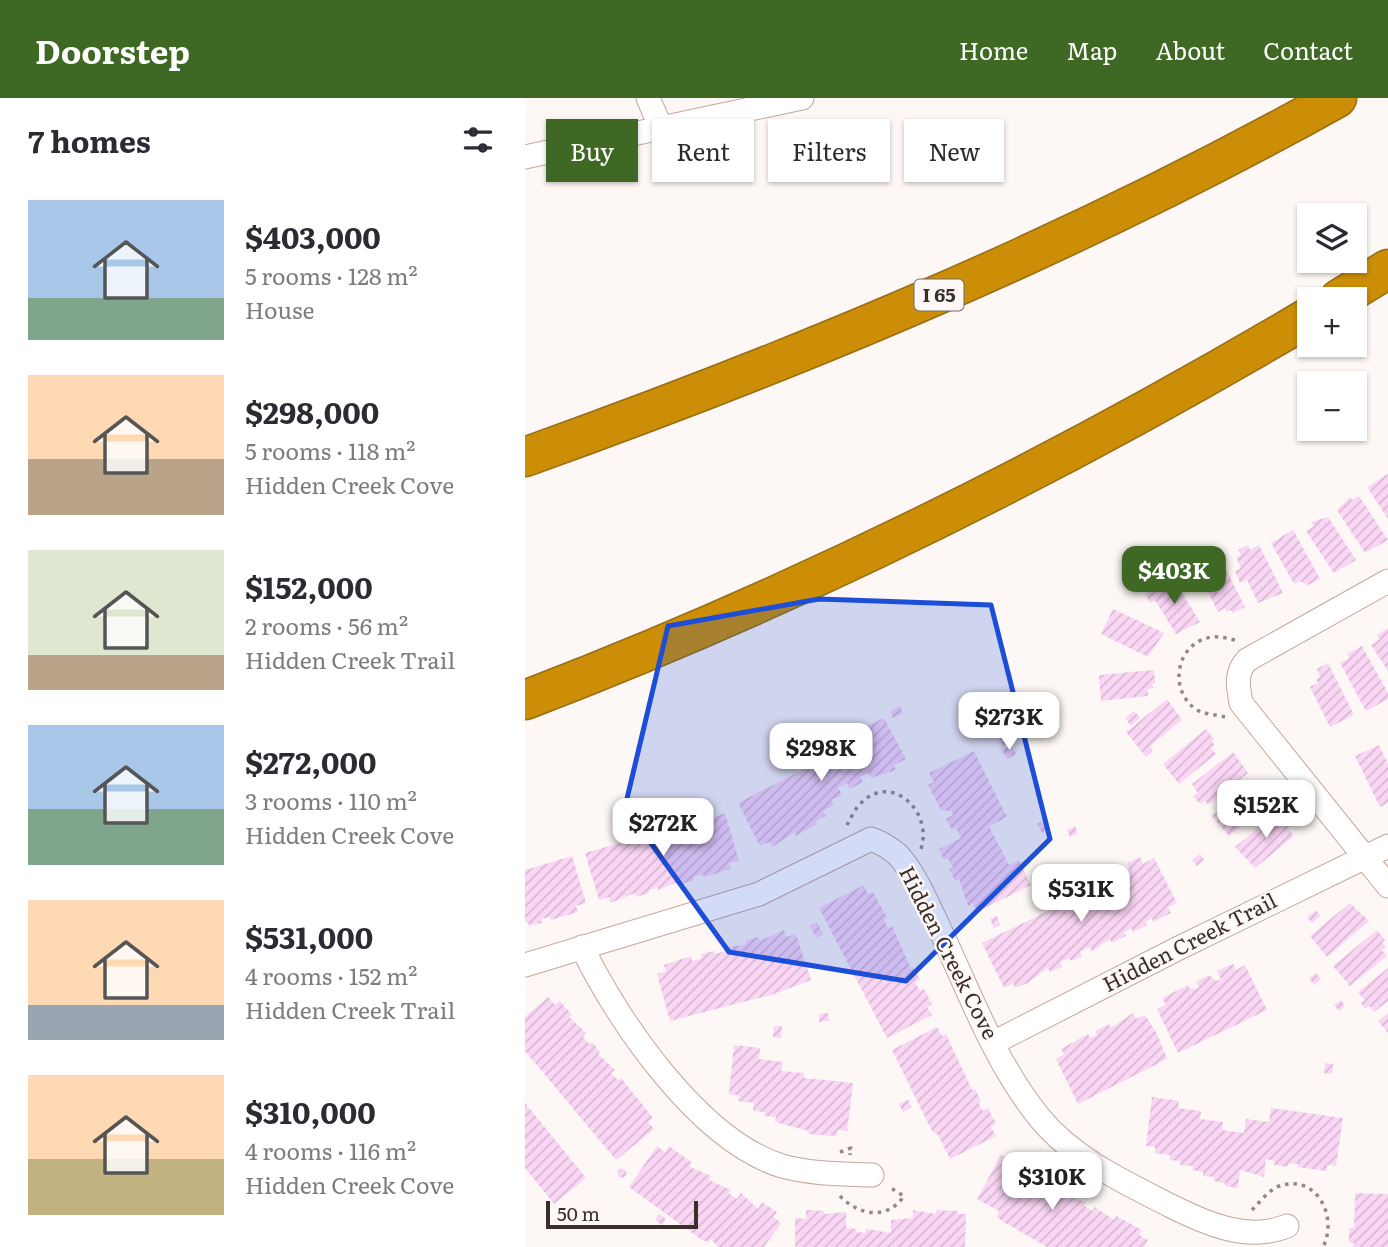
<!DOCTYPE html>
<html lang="en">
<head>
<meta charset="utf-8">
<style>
  body { margin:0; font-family:Literata,serif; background:#f2f2f3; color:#2b2b33; height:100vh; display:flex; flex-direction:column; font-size:26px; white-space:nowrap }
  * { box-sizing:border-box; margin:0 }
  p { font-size:23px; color:#7c7c81 }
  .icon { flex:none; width:38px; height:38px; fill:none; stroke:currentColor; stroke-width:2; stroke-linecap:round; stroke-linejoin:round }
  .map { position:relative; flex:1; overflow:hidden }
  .side { display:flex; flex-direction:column; background:#fff; width:525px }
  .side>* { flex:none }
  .hud { position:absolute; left:21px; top:21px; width:665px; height:63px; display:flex; gap:14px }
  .buttons { position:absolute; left:772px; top:105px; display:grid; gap:14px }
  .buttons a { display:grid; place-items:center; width:70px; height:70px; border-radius:0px; background:#fff; box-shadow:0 2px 5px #0004; font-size:35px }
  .scale { position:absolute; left:21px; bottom:18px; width:152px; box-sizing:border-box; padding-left:7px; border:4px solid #3a2f2a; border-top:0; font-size:19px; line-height:24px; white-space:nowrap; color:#3a2f2a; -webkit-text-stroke:5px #fdf7f5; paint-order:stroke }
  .price { position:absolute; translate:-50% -60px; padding:0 16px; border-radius:14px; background:#fff; color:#222; font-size:23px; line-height:46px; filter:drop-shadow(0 2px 4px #0008) }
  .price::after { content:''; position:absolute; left:50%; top:42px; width:21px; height:16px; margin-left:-10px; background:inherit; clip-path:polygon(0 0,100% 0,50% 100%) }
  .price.selected { background:#3e6824; color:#fff }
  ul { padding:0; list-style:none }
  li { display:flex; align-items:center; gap:21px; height:175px; padding:0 28px }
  li span { display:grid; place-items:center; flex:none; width:196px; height:140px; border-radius:0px; color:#555 }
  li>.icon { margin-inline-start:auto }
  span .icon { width:84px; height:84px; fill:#fffc; stroke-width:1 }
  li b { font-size:30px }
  h2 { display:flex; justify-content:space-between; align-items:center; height:84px; padding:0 28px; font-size:30px }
  .tag { padding:0 24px; border-radius:0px; background:#fff; box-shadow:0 2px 5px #0004; font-size:24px; line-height:63px }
  .tag.selected { background:#3e6824; color:#fff }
  header { display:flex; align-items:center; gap:42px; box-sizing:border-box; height:98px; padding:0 35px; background:#3e6824; color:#fff }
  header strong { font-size:33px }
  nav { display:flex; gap:38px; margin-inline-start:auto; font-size:24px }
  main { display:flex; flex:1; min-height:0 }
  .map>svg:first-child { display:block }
  .building { fill:url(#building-hatch) }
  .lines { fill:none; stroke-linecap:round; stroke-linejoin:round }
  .minor-casing { stroke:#c4a79c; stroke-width:25 }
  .motorway-casing { stroke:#986d13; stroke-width:41 }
  .path { stroke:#928986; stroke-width:3.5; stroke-dasharray:3.5 5; stroke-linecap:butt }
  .minor { stroke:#fff; stroke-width:23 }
  .motorway { stroke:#cb8e06; stroke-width:38 }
  .marked { fill:#1d4ed8; fill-opacity:0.2; stroke:#1d4ed8; stroke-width:5; stroke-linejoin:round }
  .labels { text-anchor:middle; stroke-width:5; stroke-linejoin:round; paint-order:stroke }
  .shield { fill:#fdf7f5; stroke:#746b67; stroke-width:2 }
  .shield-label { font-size:19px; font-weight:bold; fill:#3a2f2a }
  .street-label { font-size:21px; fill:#3a2f2a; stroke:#fdf7f5 }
</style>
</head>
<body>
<header>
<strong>Doorstep</strong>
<nav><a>Home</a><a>Map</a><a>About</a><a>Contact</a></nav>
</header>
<main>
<section class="side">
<h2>7 homes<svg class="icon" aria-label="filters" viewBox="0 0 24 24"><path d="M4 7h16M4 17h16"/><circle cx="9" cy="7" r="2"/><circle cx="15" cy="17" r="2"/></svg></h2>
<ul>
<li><span style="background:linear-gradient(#a9c7e8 70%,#7fa58c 0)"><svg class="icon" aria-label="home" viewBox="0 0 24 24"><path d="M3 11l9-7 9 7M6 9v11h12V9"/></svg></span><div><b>$403,000</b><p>5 rooms · 128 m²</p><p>House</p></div></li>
<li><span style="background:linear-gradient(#ffd9b3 60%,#b9a48a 0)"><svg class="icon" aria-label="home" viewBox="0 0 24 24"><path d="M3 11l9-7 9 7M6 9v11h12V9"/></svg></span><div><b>$298,000</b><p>5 rooms · 118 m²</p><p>Hidden Creek Cove</p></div></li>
<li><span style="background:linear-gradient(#dfe7d0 75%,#b9a48a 0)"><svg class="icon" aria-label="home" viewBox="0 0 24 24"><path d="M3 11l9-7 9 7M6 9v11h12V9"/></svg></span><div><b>$152,000</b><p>2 rooms · 56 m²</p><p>Hidden Creek Trail</p></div></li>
<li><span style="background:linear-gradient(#a9c7e8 60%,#7fa58c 0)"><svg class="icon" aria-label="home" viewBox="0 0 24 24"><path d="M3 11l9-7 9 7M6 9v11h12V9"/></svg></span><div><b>$272,000</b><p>3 rooms · 110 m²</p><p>Hidden Creek Cove</p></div></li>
<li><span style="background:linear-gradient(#ffd9b3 75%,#9aa5b1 0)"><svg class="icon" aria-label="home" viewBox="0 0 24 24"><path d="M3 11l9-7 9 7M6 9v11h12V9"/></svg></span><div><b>$531,000</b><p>4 rooms · 152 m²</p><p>Hidden Creek Trail</p></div></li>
<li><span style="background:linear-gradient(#ffd9b3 60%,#c2b280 0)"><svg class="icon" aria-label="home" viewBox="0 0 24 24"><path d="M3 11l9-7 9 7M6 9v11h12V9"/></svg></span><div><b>$310,000</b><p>4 rooms · 116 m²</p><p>Hidden Creek Cove</p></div></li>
</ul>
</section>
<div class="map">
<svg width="863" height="1149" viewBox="0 0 863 1149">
  <defs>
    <pattern id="building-hatch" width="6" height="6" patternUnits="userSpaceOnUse" patternTransform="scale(1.75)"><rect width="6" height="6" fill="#fad6f5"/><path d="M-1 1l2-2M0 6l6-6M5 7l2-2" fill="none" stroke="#d7b8d2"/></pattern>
  </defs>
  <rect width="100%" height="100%" fill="#fdf7f5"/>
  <g class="building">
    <polygon points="863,376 863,421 842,389"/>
    <polygon points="834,398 863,442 840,455 812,412 825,399 827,402"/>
    <polygon points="803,419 831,462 809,475 781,433 789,428 786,424"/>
    <polygon points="768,432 795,481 783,487 775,483 769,486 746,445"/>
    <polygon points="723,447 725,452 734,447 758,495 733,505 722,482 715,485 710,473 716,470 711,459 716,457 713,452"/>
    <polygon points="695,460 720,509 708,515 706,512 702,514 700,510 693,514 672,471"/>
    <polygon points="647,479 675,524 651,536 630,502 625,505 620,496"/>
    <polygon points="588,511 639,535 623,559 576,536"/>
    <polygon points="863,530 863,573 846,547 855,541 852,537"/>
    <polygon points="837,548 863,595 863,601 841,613 815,565 824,560 822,556"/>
    <polygon points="803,565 829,617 805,629 785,589 793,585 791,581 795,579 792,571"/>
    <polygon points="629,572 630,585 627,586 628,590 623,591 623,598 576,603 574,577"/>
    <polygon points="642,601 657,622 625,648 628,652 621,659 601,634"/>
    <polygon points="375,608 378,615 368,620 365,613"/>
    <polygon points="609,613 615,620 606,628 600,620"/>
    <polygon points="359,620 381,661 369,667 371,672 346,680 343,675 335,679 338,684 325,691 322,685 313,690 317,697 306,702 309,707 298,713 301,718 291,723 292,726 271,738 270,734 247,749 244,744 235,748 213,705 277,672 275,668 297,657 293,651"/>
    <polygon points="681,631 689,641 687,644 690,647 686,650 691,656 654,686 638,666"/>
    <polygon points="480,637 485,645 479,648 474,640"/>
    <polygon points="486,647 491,656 482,661 477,652"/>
    <polygon points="854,647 863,666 863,705 855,709 830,658"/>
    <polygon points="449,653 482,719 464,728 484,767 494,762 506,787 452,814 448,805 443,808 434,781 430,783 424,771 428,770 423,760 419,762 414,751 436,740 431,730 427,732 421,721 428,717 426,713 416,712 403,687 409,684 404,675"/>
    <polygon points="708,654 723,675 683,707 680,703 675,706 668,698 673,695 667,686"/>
    <polygon points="730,683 739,694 736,703 740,708 704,738 687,718"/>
    <polygon points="187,711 189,719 200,715 214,763 204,765 206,771 179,779 177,776 168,779 169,782 156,786 155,783 133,792 133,789 124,792 124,795 111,799 110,795 85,805 84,799 74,802 60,755 179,721 177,714"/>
    <polygon points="755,712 766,727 762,730 769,738 730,770 710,749"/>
    <polygon points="519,722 525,731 517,735 512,726"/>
    <polygon points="550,728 553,735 545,739 542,732"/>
    <polygon points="675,756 679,762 672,768 667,762"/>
    <polygon points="47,758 61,805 51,808 53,814 26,822 25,819 16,821 17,825 4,828 3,824 0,825 0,772"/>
    <polygon points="615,759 618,766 629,760 652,805 643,809 646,815 628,824 627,820 620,824 622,827 608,834 606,830 599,834 601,838 587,845 585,841 567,854 565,849 555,854 557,858 546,863 544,860 535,864 537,869 525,874 523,870 503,885 490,890 488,885 479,890 457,845 605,773 602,765"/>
    <polygon points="339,787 343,796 348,794 362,820 359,821 363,830 367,828 386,871 388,870 395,881 390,884 395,893 399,891 407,906 402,909 407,917 362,940 294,810"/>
    <polygon points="825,805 844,823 802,859 785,838"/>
    <polygon points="791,812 795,818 787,825 782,819"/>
    <polygon points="472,818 475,827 469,830 465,821"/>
    <polygon points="292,824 298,836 291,840 285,828"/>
    <polygon points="259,832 261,839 271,836 286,882 249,896 145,923 132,876 141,873 139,867 166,858 167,863 177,860 176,856 189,853 190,856 200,853 199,849 221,847 220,843 233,839 235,843"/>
    <polygon points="852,832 860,842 857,844 861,849 857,852 862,858 825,888 808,868"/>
    <polygon points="708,866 711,872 720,867 742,912 653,955 632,911 641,907 637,900 663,887 665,891 674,890 671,884 684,877 691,883 696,881 692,873"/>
    <polygon points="863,870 863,903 849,914 844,908 840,911 836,905 840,902 833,894"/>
    <polygon points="791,875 796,881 789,887 784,880"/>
    <polygon points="23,899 30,907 35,903 47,917 44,919 61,935 58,939 64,946 67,944 75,954 73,956 90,972 86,975 93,982 96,980 128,1020 123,1024 129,1031 91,1062 0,953 0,919"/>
    <polygon points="816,902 820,908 814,913 809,907"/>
    <polygon points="303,915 304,923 294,924 294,916"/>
    <polygon points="608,915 611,921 620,917 632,936 642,961 553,1006 531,961 539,956 536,951 563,936 565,940 572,937 570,933 584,926 586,930"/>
    <polygon points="863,915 863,935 853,923"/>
    <polygon points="249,928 257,928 256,940 248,939"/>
    <polygon points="412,929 417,938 421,936 447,992 450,991 456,1003 453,1004 458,1013 463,1010 471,1026 466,1029 471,1038 425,1061 413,1037 407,1033 367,952"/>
    <polygon points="209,947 235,950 234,961 258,964 256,973 279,975 279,980 328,985 322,1033 313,1032 312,1038 283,1036 284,1033 250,1024 251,1019 239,1018 240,1014 228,1013 229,1005 213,1003 214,997 204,996"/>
    <polygon points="800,965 808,966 807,976 799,975"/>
    <polygon points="627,999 654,1003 653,1010 676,1013 675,1021 698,1024 697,1032 719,1035 721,1021 744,1024 746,1010 818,1020 811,1068 802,1067 802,1073 773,1069 773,1066 764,1065 763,1069 749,1067 750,1063 741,1061 739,1079 715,1072 713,1090 700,1088 700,1085 689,1083 689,1079 678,1078 678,1074 667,1072 668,1068 655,1067 656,1063 645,1062 645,1057 630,1055 630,1049 621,1048"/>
    <polygon points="383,1002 387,1009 378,1014 374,1006"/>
    <polygon points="0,1005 61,1080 29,1106 0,1070"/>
    <polygon points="132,1048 140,1054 144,1048 166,1064 165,1069 186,1078 184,1082 206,1092 203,1095 212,1101 216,1095 233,1111 237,1104 252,1114 248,1119 256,1125 239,1149 193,1149 186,1141 184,1144 177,1142 104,1089"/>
    <polygon points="476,1057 484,1062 487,1057 503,1065 499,1074 521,1081 518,1085 541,1093 539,1097 561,1104 559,1108 568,1113 570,1109 589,1122 591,1118 617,1132 614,1137 623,1142 619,1149 522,1149 477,1123 472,1119 474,1113 452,1101"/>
    <circle cx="97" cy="1075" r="4.5"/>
    <polygon points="830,1095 863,1096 863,1149 828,1149 829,1145 824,1145 824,1130 829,1130"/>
    <polygon points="281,1112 299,1113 299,1116 321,1114 321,1130 332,1131 331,1134 341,1135 341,1131 366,1135 366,1122 388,1120 388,1112 411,1116 411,1112 433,1113 433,1116 441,1116 440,1149 270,1149 270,1120 281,1121"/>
    <polygon points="134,1116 141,1121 137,1127 130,1122"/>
  </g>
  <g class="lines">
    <defs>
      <g id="minor">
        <polyline points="123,0 136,30"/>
        <polyline points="0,59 277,0"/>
        <path d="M863,483L722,562C710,575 713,588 716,605L863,788"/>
        <path d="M57,849C93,924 175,1043 257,1068C286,1076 317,1076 347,1077"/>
        <path d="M0,867L234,796L346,741C357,745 364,749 373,757C392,778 405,811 417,836C446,898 471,966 514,1019C548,1061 599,1084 646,1108C682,1126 723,1144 762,1128"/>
        <polyline points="468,945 652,851 863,748"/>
      </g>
      <g id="motorway">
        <polyline points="814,201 863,171"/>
        <path d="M0,359C279,259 553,145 812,0"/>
        <path d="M0,602C272,498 534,367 784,219"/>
      </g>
    </defs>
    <use href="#minor" class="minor-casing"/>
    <use href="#motorway" class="motorway-casing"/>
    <g class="path">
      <path d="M700,619C690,616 678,617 669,610C643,589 652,544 687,539C696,538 705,541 714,543"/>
      <path d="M322,727C326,720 330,710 337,704C367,675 408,713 396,751"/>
      <polyline points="315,1054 326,1050 325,1057"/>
      <path d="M315,1098C333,1117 362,1123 379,1098L364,1089"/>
      <path d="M727,1112C735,1104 742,1094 752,1089C790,1073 814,1118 798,1149"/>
    </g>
    <use href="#minor" class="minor"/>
    <use href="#motorway" class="motorway"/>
  </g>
  <path class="marked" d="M294,501L466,507L525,741L381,883L204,854L100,709L143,528Z"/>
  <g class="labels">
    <rect class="shield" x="389.5" y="181.5" width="49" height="31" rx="5"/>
    <g class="shield-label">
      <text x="414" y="204">I 65</text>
    </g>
    <g class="street-label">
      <text transform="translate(665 845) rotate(-27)" y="7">Hidden Creek Trail</text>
      <text transform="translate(423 855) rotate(63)" y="7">Hidden Creek Cove</text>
    </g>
  </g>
</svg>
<div class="buttons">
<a><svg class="icon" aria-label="layers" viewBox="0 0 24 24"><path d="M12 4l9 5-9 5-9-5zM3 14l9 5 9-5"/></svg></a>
<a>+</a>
<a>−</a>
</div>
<div class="scale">50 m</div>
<b class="price selected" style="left:649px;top:508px">$403K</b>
<b class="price" style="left:484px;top:654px">$273K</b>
<b class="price" style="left:296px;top:685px">$298K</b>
<b class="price" style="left:741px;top:742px">$152K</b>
<b class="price" style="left:138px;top:760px">$272K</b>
<b class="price" style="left:556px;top:826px">$531K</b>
<b class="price" style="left:527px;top:1114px">$310K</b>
<div class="hud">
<a class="tag selected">Buy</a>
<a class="tag">Rent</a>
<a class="tag">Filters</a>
<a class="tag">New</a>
</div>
</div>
</main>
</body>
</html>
